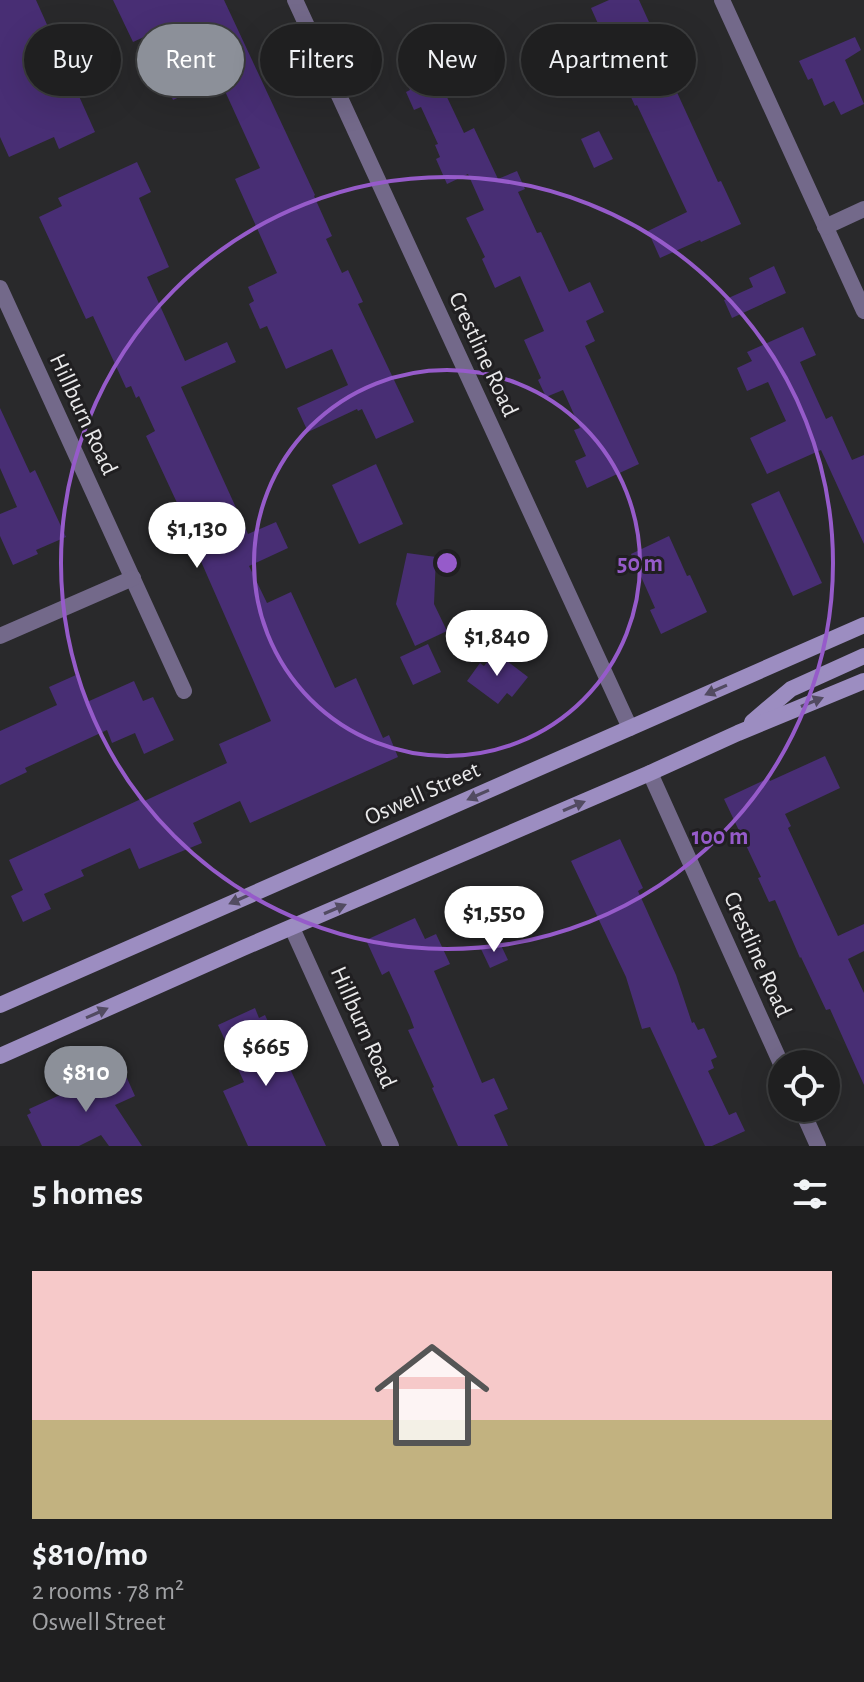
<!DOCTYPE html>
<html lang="en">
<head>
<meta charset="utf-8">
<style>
  body { margin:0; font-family:"Alegreya Sans",sans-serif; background:#2c2c2d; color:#f1f3f6; height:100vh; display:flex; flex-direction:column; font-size:30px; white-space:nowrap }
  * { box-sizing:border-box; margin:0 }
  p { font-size:26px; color:#a1a2a5 }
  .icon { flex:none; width:44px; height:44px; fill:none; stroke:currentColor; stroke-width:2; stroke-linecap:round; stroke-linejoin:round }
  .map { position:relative; height:1146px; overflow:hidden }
  .side { display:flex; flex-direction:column; background:#1f1f20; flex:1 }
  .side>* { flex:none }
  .top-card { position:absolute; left:24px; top:24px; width:816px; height:72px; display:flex; gap:16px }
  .fabs { position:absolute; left:768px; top:1050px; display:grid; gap:16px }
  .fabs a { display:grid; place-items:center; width:72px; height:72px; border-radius:50%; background:#1f1f20; box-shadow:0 8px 32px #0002,0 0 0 2px #3c3d3e; font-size:40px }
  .price { position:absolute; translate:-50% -68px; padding:0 18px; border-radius:28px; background:#fff; color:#222; font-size:26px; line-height:52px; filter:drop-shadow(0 2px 4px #0008) }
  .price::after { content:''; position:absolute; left:50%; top:48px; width:24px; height:18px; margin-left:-12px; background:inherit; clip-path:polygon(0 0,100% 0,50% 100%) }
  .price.selected { background:#8c9099; color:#fff }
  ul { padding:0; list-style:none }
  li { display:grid; align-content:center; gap:16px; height:424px; padding:0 32px }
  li+li { border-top:2px solid #3c3d3e }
  li span { display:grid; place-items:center; height:248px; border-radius:0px; color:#555 }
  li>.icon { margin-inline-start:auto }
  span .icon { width:144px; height:144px; fill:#fffc; stroke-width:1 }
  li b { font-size:34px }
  h2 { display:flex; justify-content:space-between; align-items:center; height:96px; padding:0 32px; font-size:34px }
  .pill { padding:0 28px; border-radius:36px; background:#1f1f20; box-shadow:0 8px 32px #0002,0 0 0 2px #3c3d3e; font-size:28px; line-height:72px }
  .pill.selected { background:#8c9099; color:#fff }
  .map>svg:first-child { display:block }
  .building { fill:#482e74 }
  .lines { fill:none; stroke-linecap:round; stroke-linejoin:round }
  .minor { stroke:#73698a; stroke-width:16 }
  .secondary { stroke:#9c8dc1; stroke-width:16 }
  .oneway { fill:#524b61 }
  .ring { fill:none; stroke:#965bca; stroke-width:4 }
  .labels { text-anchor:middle; stroke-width:6; stroke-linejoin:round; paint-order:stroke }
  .street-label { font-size:24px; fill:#e9e9ea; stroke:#201f21 }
  .centre { fill:#965bca; stroke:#201f21; stroke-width:4 }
  .ring-label { font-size:24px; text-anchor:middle; font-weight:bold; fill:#965bca; stroke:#201f21; stroke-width:6; stroke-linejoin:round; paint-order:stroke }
</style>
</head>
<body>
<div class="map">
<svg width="864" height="1146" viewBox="0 0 864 1146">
  <rect width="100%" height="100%" fill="#29292b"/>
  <g class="building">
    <polygon points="0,0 36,0 95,132 59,149 54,137 9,157 0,137"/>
    <polygon points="113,0 224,0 315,195 314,196 332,236 326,239 342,273 348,270 363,302 358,304 414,422 376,439 362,409 358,411 357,409 308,432 297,408 348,385 332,349 286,369 267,326 260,329 249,304 254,301 248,287 277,273 235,179 260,168 219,78 173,100 144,37 133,42"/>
    <polygon points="609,0 639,0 678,86 675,88 718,182 721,181 741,224 701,242 700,240 660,258 648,231 687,212 637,105 635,106 591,8"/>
    <polygon points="855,37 861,50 845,60 864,104 841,115 834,101 824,106 812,78 808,80 799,61"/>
    <polygon points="421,43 430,62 440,57 456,91 446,95 464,133 474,128 498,179 517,171 525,189 518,192 537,233 541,232 569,292 590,282 604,312 586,321 595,341 585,346 639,464 587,488 575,461 586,456 574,430 580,428 563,390 546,397 538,380 541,378 524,340 544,331 520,276 495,288 482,259 485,257 466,218 484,210 468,174 447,184 436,159 440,157 435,145 438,144 421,107 414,110 406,92 410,90 403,75 406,73 397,54"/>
    <polygon points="599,131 613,159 594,168 581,139"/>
    <polygon points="137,162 151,192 139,198 169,267 147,277 185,361 227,342 236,362 181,387 248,534 276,522 288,548 249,566 267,603 291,592 335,688 356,678 383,738 389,735 398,757 250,823 240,801 193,823 202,843 139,869 130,848 81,870 84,876 44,894 51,909 23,922 11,896 23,890 9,860 141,799 142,802 227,763 219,744 271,721 189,534 191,533 146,436 155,431 139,396 136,398 131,386 126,388 93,316 86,319 39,217 62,206 58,198"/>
    <polygon points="774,266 786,293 732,318 724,300 753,287 749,278"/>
    <polygon points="803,327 816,355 800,362 826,419 832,416 852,460 864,455 864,544 821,450 767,474 750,438 786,421 768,382 747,391 737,368 752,361 747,352"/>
    <polygon points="0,408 30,473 35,470 66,537 36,550 38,554 13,565 0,536 0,514 17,507 0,468"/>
    <polygon points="376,464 403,524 359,544 332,485"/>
    <polygon points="779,491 822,583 793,596 751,504"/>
    <polygon points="669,536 687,576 690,575 707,612 661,634 650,610 655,608 631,554"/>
    <polygon points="407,553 436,557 434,604 447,631 415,646 396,604"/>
    <polygon points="428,644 441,672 413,685 400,657"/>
    <polygon points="495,652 528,677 512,697 507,693 498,704 467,681 480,663 484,666"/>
    <polygon points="76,675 87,702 134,681 143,701 153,697 174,740 144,754 135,733 112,743 107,730 25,768 27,772 0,785 0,731 57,705 49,687"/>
    <polygon points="825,756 840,788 785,814 791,826 788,828 838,936 864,924 864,951 848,959 864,993 864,1085 830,1009 826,1010 801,957 800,958 775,900 769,902 758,878 761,877 724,799 769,778 770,781"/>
    <polygon points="620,839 643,888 638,891 676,975 692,1023 694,1022 698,1030 704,1028 717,1057 711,1060 714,1068 708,1071 729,1115 736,1112 745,1131 712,1146 705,1146 650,1027 642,1029 626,977 571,861"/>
    <polygon points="415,918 425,939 436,934 450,964 434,971 482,1083 494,1078 508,1109 494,1115 508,1146 458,1146 432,1088 434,1087 408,1030 414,1028 410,1017 389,971 382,975 366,940"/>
    <polygon points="499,941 508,960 490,968 481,949"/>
    <polygon points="255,1008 259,1018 265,1015 326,1146 248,1146 223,1091 244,1082 218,1025"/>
    <polygon points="122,1067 135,1096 115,1105 142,1146 109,1146 101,1135 79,1146 42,1146 27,1115 31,1113 29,1109"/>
  </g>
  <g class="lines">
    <g class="minor">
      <polyline points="295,0 630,728"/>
      <polyline points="722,0 864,311"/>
      <polyline points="825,227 864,209"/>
      <polyline points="0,288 184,691"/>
      <polyline points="0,636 133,578"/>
      <polyline points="650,773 782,1066"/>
      <polyline points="292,928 391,1146"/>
      <polyline points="801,1108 818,1146"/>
    </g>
    <g class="secondary">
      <polyline points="752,722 791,689 864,656"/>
      <polyline points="0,1005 864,625"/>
      <polyline points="0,1056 243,948 650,773 738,733 864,681"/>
    </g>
  </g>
  <defs><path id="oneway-solid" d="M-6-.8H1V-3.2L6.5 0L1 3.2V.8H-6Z" transform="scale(2)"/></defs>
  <g class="oneway">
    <use href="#oneway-solid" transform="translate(716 690) rotate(156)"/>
    <use href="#oneway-solid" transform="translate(812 702) rotate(-22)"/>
    <use href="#oneway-solid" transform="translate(478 795) rotate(156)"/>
    <use href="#oneway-solid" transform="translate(574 806) rotate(-23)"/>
    <use href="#oneway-solid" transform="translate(240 899) rotate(156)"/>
    <use href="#oneway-solid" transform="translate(335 909) rotate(-23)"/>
    <use href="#oneway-solid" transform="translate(97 1013) rotate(-24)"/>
  </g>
  <g class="ring">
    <circle cx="447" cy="563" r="193"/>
    <circle cx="447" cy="563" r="386"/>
  </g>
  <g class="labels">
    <g class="street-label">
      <text transform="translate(484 354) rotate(65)" y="8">Crestline Road</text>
      <text transform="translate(84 414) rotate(65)" y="8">Hillburn Road</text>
      <text transform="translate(422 793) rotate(-24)" y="8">Oswell Street</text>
      <text transform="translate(758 954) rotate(66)" y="8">Crestline Road</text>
      <text transform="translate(364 1027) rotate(66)" y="8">Hillburn Road</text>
    </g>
  </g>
  <circle cx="447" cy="563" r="12" class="centre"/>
  <g class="ring-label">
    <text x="640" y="571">50 m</text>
    <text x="720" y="844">100 m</text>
  </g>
</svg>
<div class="fabs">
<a><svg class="icon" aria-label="locate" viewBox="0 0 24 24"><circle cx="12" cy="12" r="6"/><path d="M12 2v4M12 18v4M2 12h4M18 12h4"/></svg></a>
</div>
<b class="price" style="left:197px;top:570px">$1,130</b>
<b class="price" style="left:497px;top:678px">$1,840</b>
<b class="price" style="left:494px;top:954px">$1,550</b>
<b class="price" style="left:266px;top:1088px">$665</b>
<b class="price selected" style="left:86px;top:1114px">$810</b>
<div class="top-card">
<a class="pill">Buy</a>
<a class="pill selected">Rent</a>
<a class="pill">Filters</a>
<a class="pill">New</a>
<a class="pill">Apartment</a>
</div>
</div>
<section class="side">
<h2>5 homes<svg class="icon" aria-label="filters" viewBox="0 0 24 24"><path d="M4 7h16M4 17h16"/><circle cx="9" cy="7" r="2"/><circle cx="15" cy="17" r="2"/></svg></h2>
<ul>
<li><span style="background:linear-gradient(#f6c9c9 60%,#c2b280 0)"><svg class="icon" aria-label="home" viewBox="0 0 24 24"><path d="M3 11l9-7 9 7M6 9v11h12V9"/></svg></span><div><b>$810/mo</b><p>2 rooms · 78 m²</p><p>Oswell Street</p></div></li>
</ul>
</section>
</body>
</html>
